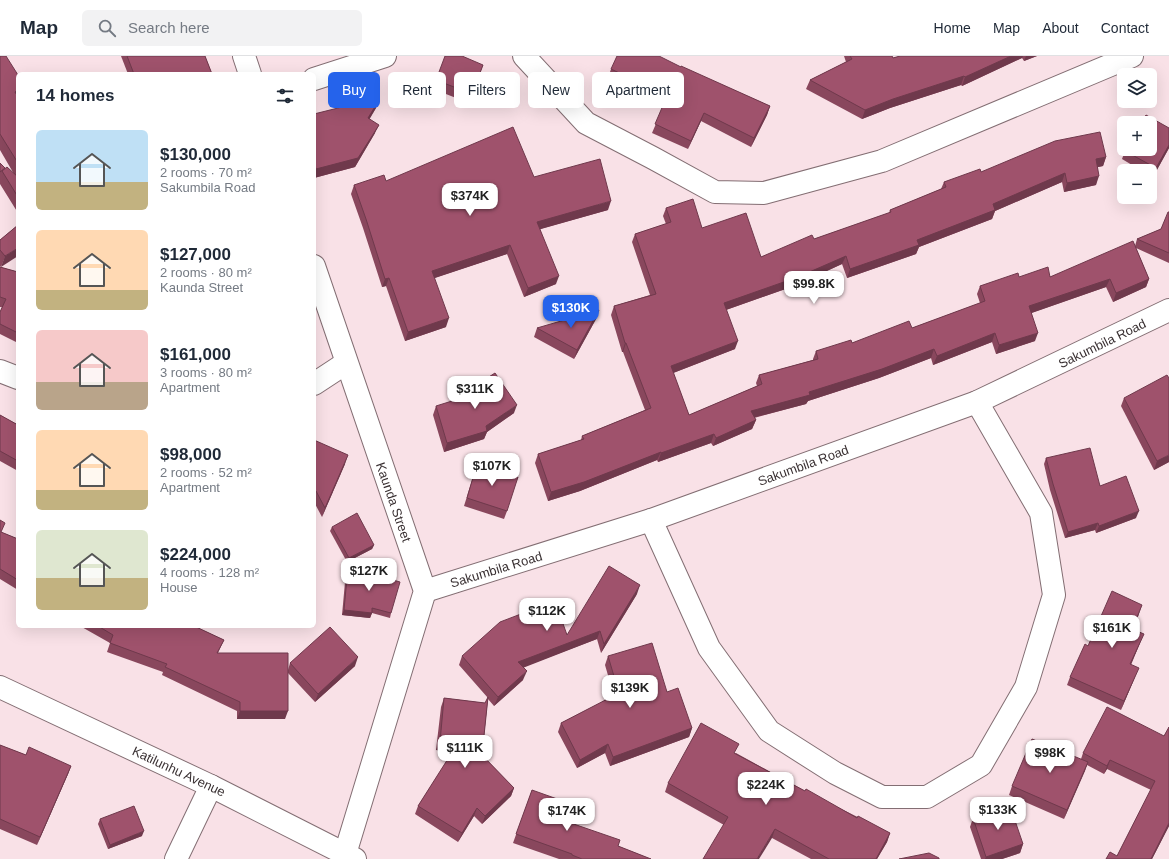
<!DOCTYPE html>
<html lang="en">
<head>
<meta charset="utf-8">
<style>
  body { margin:0; font-family:Helvetica,sans-serif; background:#f2f2f3; color:#1f2937; height:100vh; display:flex; flex-direction:column; font-size:15px; white-space:nowrap }
  * { box-sizing:border-box; margin:0 }
  p { font-size:13px; color:#747a83 }
  .icon { flex:none; width:22px; height:22px; fill:none; stroke:currentColor; stroke-width:2; stroke-linecap:round; stroke-linejoin:round }
  .map { position:relative; flex:1; overflow:hidden }
  .details { position:absolute; left:16px; top:16px; width:300px; height:556px; display:flex; flex-direction:column; background:#fff; border-radius:6px; box-shadow:0 4px 16px #0002 }
  .details>* { flex:none }
  .guide { position:absolute; left:328px; top:16px; width:380px; height:36px; display:flex; gap:8px }
  .tools { position:absolute; left:1117px; top:12px; display:grid; gap:8px }
  .tools a { display:grid; place-items:center; width:40px; height:40px; border-radius:6px; background:#fff; box-shadow:0 4px 16px #0002; font-size:20px }
  .price { position:absolute; translate:-50% -34px; padding:0 9px; border-radius:8px; background:#fff; color:#222; font-size:13px; line-height:26px; filter:drop-shadow(0 1px 2px #0008) }
  .price::after { content:''; position:absolute; left:50%; top:24px; width:12px; height:9px; margin-left:-6px; background:inherit; clip-path:polygon(0 0,100% 0,50% 100%) }
  .price.active { background:#2563eb; color:#fff }
  ul { padding:0; list-style:none }
  li { display:flex; align-items:center; gap:12px; height:100px; padding:0 20px }
  li span { display:grid; place-items:center; flex:none; width:112px; height:80px; border-radius:6px; color:#555 }
  li>.icon { margin-inline-start:auto }
  span .icon { width:48px; height:48px; fill:#fffc; stroke-width:1 }
  li b { font-size:17px }
  h2 { display:flex; justify-content:space-between; align-items:center; height:48px; padding:0 20px; font-size:17px }
  .pill { padding:0 14px; border-radius:6px; background:#fff; box-shadow:0 4px 16px #0002; font-size:14px; line-height:36px }
  .pill.active { background:#2563eb; color:#fff }
  header { display:flex; align-items:center; gap:24px; box-sizing:border-box; height:56px; padding:0 20px; background:#fff; border-bottom:1px solid #e0e1e3 }
  header strong { font-size:19px }
  nav { display:flex; gap:22px; margin-inline-start:auto; font-size:14px }
  .search { width:280px; height:36px; background:#f2f2f3; display:flex; align-items:center; gap:10px; box-sizing:border-box; padding:0 14px; border-radius:6px; color:#747a83; font-size:15px }
  .map>svg:first-child { display:block }
  .lines { fill:none; stroke-linecap:round; stroke-linejoin:round }
  .street-casing { stroke:#836e73; stroke-width:24 }
  .secondary-casing { stroke:#836e73; stroke-width:24 }
  .street { stroke:#fff; stroke-width:22 }
  .secondary { stroke:#fff; stroke-width:22 }
  .wall { fill:#89475d }
  .shaded-wall { fill:#6f394c }
  .building { fill:#9f526c; stroke:#6f394c }
  .labels { text-anchor:middle; stroke-width:4; stroke-linejoin:round; paint-order:stroke }
  .street-label { font-size:13px; fill:#393032; stroke:#fff }
</style>
</head>
<body>
<header>
<strong>Map</strong>
<div class="search"><svg class="icon" aria-label="search" viewBox="0 0 24 24"><circle cx="10" cy="10" r="6"/><path d="M15 15l6 6"/></svg>Search here</div>
<nav><a>Home</a><a>Map</a><a>About</a><a>Contact</a></nav>
</header>
<div class="map">
<svg width="1169" height="803" viewBox="0 0 1169 803">
  <rect width="100%" height="100%" fill="#f9e1e7"/>
  <g class="lines">
    <defs>
      <g id="street">
        <polyline points="244,0 250,18"/>
        <polyline points="524,0 586,67 653,102 715,136 764,137 882,105 1132,0"/>
        <polyline points="314,23 385,0"/>
        <polyline points="314,210 425,535 345,798"/>
        <polyline points="0,315 18,322"/>
        <polyline points="314,328 346,307"/>
        <polyline points="651,464 709,592 769,675 835,717 882,741 927,741 981,709 1026,631 1054,539 1041,457 977,346"/>
        <polyline points="425,535 651,464 977,346 1169,254"/>
        <polyline points="176,803 211,730"/>
      </g>
      <polyline id="secondary" points="0,631 211,730 355,803"/>
    </defs>
    <use href="#street" class="street-casing"/>
    <use href="#secondary" class="secondary-casing"/>
    <use href="#street" class="street"/>
    <use href="#secondary" class="secondary"/>
  </g>
  <g class="wall">
    <polygon points="0,0 18,19 18,157 0,128 0,107 5,112 14,118 0,94"/>
    <polygon points="121,0 205,0 212,18 128,18"/>
    <polygon points="844,0 892,0 893,2 900,0 1037,0 1024,5 1022,2 962,30 961,29 890,52 862,63 806,33 810,24 846,6"/>
    <polygon points="483,9 469,47 433,33 436,24"/>
    <polygon points="681,11 770,50 767,59 751,91 701,65 688,93 652,77 664,49 608,22 611,13"/>
    <polygon points="376,52 369,63 375,77 355,111 314,122 314,58"/>
    <polygon points="1169,72 1169,92 1153,121 1150,119 1150,115 1142,115 1122,103 1125,95"/>
    <polygon points="1106,101 1103,110 1098,111 1096,129 1064,136 1062,126 995,155 992,163 919,191 916,198 847,222 842,208 794,230 726,254 735,293 673,317 689,359 757,330 756,327 759,319 813,304 813,303 816,295 852,287 912,272 980,247 977,238 980,230 1019,221 1050,221 1135,190 1137,183 1161,173 1169,156 1169,207 1136,192 1149,223 1146,231 1113,246 1106,231 1031,257 1035,285 996,298 992,286 933,309 931,302 879,322 808,345 806,348 754,362 756,364 752,373 713,390 711,387 658,406 657,404 580,435 548,445 535,407 538,398 581,384 582,380 645,354 623,296 622,296 611,259 614,250 650,239 632,186 635,178 666,168 663,160 666,152 702,172 761,201 814,183 889,157 890,154 941,133 944,126 981,116"/>
    <polygon points="534,121 608,154 540,173 556,228 524,241 507,198 434,222 446,271 405,285 386,230 382,231 363,172 351,138 354,129 386,125"/>
    <polygon points="18,169 1,211 0,210 0,184"/>
    <polygon points="0,211 18,216 18,287 0,278 0,256 2,251 0,251"/>
    <polygon points="596,263 574,303 534,281 537,272"/>
    <polygon points="1124,342 1169,406 1154,414 1121,350"/>
    <polygon points="436,350 514,357 487,376 484,383 444,396 433,359"/>
    <polygon points="0,359 18,369 18,415 0,405"/>
    <polygon points="314,384 345,408 322,461 314,446"/>
    <polygon points="1046,402 1100,430 1136,462 1096,477 1095,474 1065,482 1050,434 1044,408"/>
    <polygon points="477,408 507,455 504,463 464,450"/>
    <polygon points="0,464 1,476 18,483 18,534 0,523"/>
    <polygon points="332,471 374,489 372,493 347,506 330,475"/>
    <polygon points="348,511 391,557 390,562 372,557 370,562 342,559 346,515"/>
    <polygon points="637,538 601,597 597,583 523,611 523,624 494,650 488,643 482,699 514,732 511,740 482,768 474,760 458,786 415,758 418,750 453,696 436,694 441,651 444,642 485,647 488,642 459,609 462,600 567,579"/>
    <polygon points="1139,558 1132,573 1140,587 1131,609 1135,621 1121,654 1067,629 1070,621 1088,590"/>
    <polygon points="80,570 194,570 224,584 218,597 288,614 290,607 355,610 315,646 288,617 285,663 237,663 237,655 162,619 163,616 107,596 110,587"/>
    <polygon points="608,600 667,636 692,672 689,681 610,710 605,697 577,712 558,676 561,667 614,640 605,609"/>
    <polygon points="1169,671 1169,770 1152,803 1117,800 1151,734 1107,713 1104,718 1087,709 1064,763 1009,739 1012,730 1081,703 1083,697 1164,680"/>
    <polygon points="0,689 26,699 71,710 68,718 37,789 0,773"/>
    <polygon points="736,697 805,735 890,777 887,786 877,803 811,803 772,782 724,769 665,736 668,727"/>
    <polygon points="532,734 559,748 562,764 618,790 651,803 559,803 513,787"/>
    <polygon points="973,762 1023,788 1020,797 1002,803 981,803 970,771"/>
    <polygon points="100,763 142,780 108,793 98,768"/>
  </g>
  <g class="shaded-wall">
    <polygon points="1011,0 1023,0 1022,2 962,30 965,21"/>
    <polygon points="1026,0 1037,0 1024,5"/>
    <polygon points="964,20 961,29 890,52 862,63 865,54 893,43"/>
    <polygon points="18,34 18,42 15,36"/>
    <polygon points="379,44 376,52 365,71 368,62"/>
    <polygon points="770,50 767,59 751,91 754,82"/>
    <polygon points="704,57 701,65 688,93 691,85"/>
    <polygon points="379,69 375,77 355,111 314,122 314,119 316,113"/>
    <polygon points="1169,89 1169,92 1153,121 1156,112"/>
    <polygon points="1106,101 1103,110 1093,112 1096,103"/>
    <polygon points="1065,117 1062,126 995,155 992,163 919,191 916,198 847,222 850,213 917,184 993,148"/>
    <polygon points="1099,120 1096,129 1064,136 1067,127"/>
    <polygon points="611,145 608,154 534,175 537,166"/>
    <polygon points="510,189 507,198 429,224 432,215"/>
    <polygon points="18,192 18,200 1,211 5,200"/>
    <polygon points="846,200 842,208 794,230 720,256 724,247"/>
    <polygon points="559,220 556,228 524,241 528,232"/>
    <polygon points="389,222 386,230 382,231 385,223"/>
    <polygon points="1110,223 1106,231 1026,259 1029,250"/>
    <polygon points="1149,223 1146,231 1113,246 1116,237"/>
    <polygon points="599,254 596,263 574,303 577,294"/>
    <polygon points="449,262 446,271 405,285 408,276"/>
    <polygon points="995,277 992,286 933,309 937,300"/>
    <polygon points="1038,277 1035,285 996,298 999,289"/>
    <polygon points="738,285 735,293 668,319 671,310"/>
    <polygon points="625,287 626,287 623,296 622,296"/>
    <polygon points="934,293 931,302 879,322 808,345 806,348 748,363 751,355 809,336"/>
    <polygon points="517,349 514,357 487,376 484,383 444,396 447,387 486,370"/>
    <polygon points="756,364 752,373 713,390 716,382"/>
    <polygon points="714,378 711,387 658,406 661,397"/>
    <polygon points="661,396 657,404 580,435 548,445 551,436"/>
    <polygon points="348,399 345,408 322,461 325,452"/>
    <polygon points="1169,399 1169,406 1154,414 1157,405"/>
    <polygon points="1139,455 1136,462 1096,477 1099,470"/>
    <polygon points="1098,467 1095,474 1065,482 1068,476"/>
    <polygon points="374,489 372,493 347,506 349,502"/>
    <polygon points="640,529 637,538 601,597 604,588"/>
    <polygon points="1142,549 1139,558 1129,582 1132,573"/>
    <polygon points="344,554 372,557 370,562 342,559"/>
    <polygon points="600,575 597,583 515,615 518,606"/>
    <polygon points="1144,578 1140,587 1127,617 1130,608"/>
    <polygon points="358,601 355,610 315,646 318,638"/>
    <polygon points="1139,612 1135,621 1121,654 1124,645"/>
    <polygon points="527,615 523,624 494,650 498,641"/>
    <polygon points="240,655 288,655 285,663 237,663"/>
    <polygon points="692,672 689,681 610,710 613,701"/>
    <polygon points="440,686 458,687 455,696 436,694"/>
    <polygon points="608,688 605,697 577,712 580,704"/>
    <polygon points="1110,704 1107,713 1104,718 1107,710"/>
    <polygon points="1088,706 1085,715 1064,763 1067,754"/>
    <polygon points="71,710 68,718 37,789 40,781"/>
    <polygon points="514,732 511,740 482,768 485,760"/>
    <polygon points="477,752 474,760 458,786 462,777"/>
    <polygon points="1169,767 1169,770 1152,803 1151,803"/>
    <polygon points="775,773 772,782 759,803 757,803"/>
    <polygon points="144,775 142,780 108,793 110,789"/>
    <polygon points="890,777 887,786 877,803 876,803"/>
    <polygon points="1023,788 1020,797 1002,803 985,803 986,801"/>
  </g>
  <g class="building">
    <polygon points="0,0 6,0 18,19 18,34 15,36 18,41 18,107 0,78"/>
    <polygon points="127,0 205,0 212,18 134,18"/>
    <polygon points="445,0 462,0 483,9 472,38 436,24"/>
    <polygon points="617,0 659,0 681,11 681,10 770,50 754,82 704,57 691,85 655,68 667,40 611,13"/>
    <polygon points="850,0 892,0 893,2 900,0 1011,0 965,21 964,20 893,43 865,54 810,24 852,3"/>
    <polygon points="355,29 379,44 368,62 379,69 358,102 316,113 314,105 314,58 342,51"/>
    <polygon points="1146,59 1169,72 1169,89 1156,112 1125,95 1126,93 1150,93 1150,67 1141,67"/>
    <polygon points="513,71 534,121 600,103 611,145 537,166 559,220 528,232 510,189 432,215 449,262 408,276 389,222 385,223 366,163 354,129 384,119 386,125"/>
    <polygon points="1100,76 1106,101 1096,103 1099,120 1067,127 1065,117 993,148 995,154 917,184 919,189 850,213 846,200 798,221 724,247 738,285 671,310 689,359 762,328 759,319 818,303 816,295 851,284 852,287 909,265 912,272 985,245 980,230 1018,217 1019,221 1048,211 1050,221 1133,185 1149,223 1116,237 1110,223 1029,250 1038,277 999,289 995,277 937,300 934,293 882,313 809,336 810,339 751,355 756,364 716,382 714,378 661,397 661,396 584,426 551,436 538,398 584,383 582,380 651,352 626,287 625,287 614,250 656,238 635,178 671,166 666,152 693,143 702,172 746,157 761,201 812,179 814,183 891,156 890,154 946,131 944,126 980,113 981,116 1055,85"/>
    <polygon points="0,107 5,112 0,116"/>
    <polygon points="7,111 18,121 18,141 2,115"/>
    <polygon points="1168,156 1169,156 1169,197 1137,183 1161,173"/>
    <polygon points="18,169 18,192 5,200 0,194 0,184"/>
    <polygon points="0,211 18,216 18,277 0,268 0,256 6,243 0,241"/>
    <polygon points="599,254 577,294 537,272"/>
    <polygon points="495,317 517,349 486,370 487,375 447,387 436,350 452,345"/>
    <polygon points="1167,319 1169,322 1169,399 1157,405 1124,342"/>
    <polygon points="0,359 18,369 18,405 0,395"/>
    <polygon points="314,384 348,399 325,452 316,435 314,436"/>
    <polygon points="1090,392 1100,430 1126,420 1139,455 1099,470 1098,467 1068,476 1053,428 1046,402"/>
    <polygon points="477,408 518,421 507,455 467,442"/>
    <polygon points="357,457 374,489 349,502 332,471"/>
    <polygon points="0,464 5,467 1,476 18,483 18,524 0,513"/>
    <polygon points="609,510 640,529 604,588 600,575 518,606 527,615 498,641 462,600 500,566 555,545 567,579"/>
    <polygon points="348,511 400,526 391,557 372,552 372,557 344,554"/>
    <polygon points="1112,535 1142,549 1132,573 1144,578 1130,608 1139,612 1124,645 1070,621 1085,588 1088,590"/>
    <polygon points="98,570 194,570 224,584 217,597 288,597 288,655 240,655 240,646 165,611 167,608 110,587 113,579"/>
    <polygon points="330,571 358,601 318,638 290,607"/>
    <polygon points="652,587 667,636 678,632 692,672 613,701 608,688 580,704 561,667 619,637 608,600"/>
    <polygon points="488,641 482,699 514,732 485,760 477,752 462,777 418,750 458,687 440,686 444,642 485,647"/>
    <polygon points="1107,651 1164,680 1169,671 1169,767 1151,803 1106,803 1110,796 1117,800 1155,725 1110,704 1107,710 1083,697"/>
    <polygon points="701,667 739,688 734,697 805,735 806,733 857,762 858,760 890,777 876,803 829,803 775,773 757,803 703,803 728,761 668,727"/>
    <polygon points="1032,683 1088,706 1067,754 1012,730"/>
    <polygon points="0,689 26,699 29,691 71,710 40,781 0,763"/>
    <polygon points="532,734 560,744 559,748 566,751 562,764 620,784 618,790 651,803 582,803 572,799 572,798 516,778"/>
    <polygon points="134,750 144,775 110,789 100,763"/>
    <polygon points="1010,750 1023,788 986,801 973,762"/>
    <polygon points="929,797 939,802 939,803 899,803"/>
  </g>
  <g class="labels">
    <g class="street-label">
      <text transform="translate(1102 287) rotate(-26)" y="5">Sakumbila Road</text>
      <text transform="translate(803 409) rotate(-20)" y="5">Sakumbila Road</text>
      <text transform="translate(394 446) rotate(71)" y="5">Kaunda Street</text>
      <text transform="translate(496 513) rotate(-17)" y="5">Sakumbila Road</text>
      <text transform="translate(179 715) rotate(25)" y="5">Katilunhu Avenue</text>
    </g>
  </g>
</svg>
<div class="tools">
<a><svg class="icon" aria-label="layers" viewBox="0 0 24 24"><path d="M12 4l9 5-9 5-9-5zM3 14l9 5 9-5"/></svg></a>
<a>+</a>
<a>−</a>
</div>
<b class="price" style="left:470px;top:161px">$374K</b>
<b class="price" style="left:814px;top:249px">$99.8K</b>
<b class="price active" style="left:571px;top:273px">$130K</b>
<b class="price" style="left:475px;top:354px">$311K</b>
<b class="price" style="left:492px;top:431px">$107K</b>
<b class="price" style="left:369px;top:536px">$127K</b>
<b class="price" style="left:547px;top:576px">$112K</b>
<b class="price" style="left:1112px;top:593px">$161K</b>
<b class="price" style="left:630px;top:653px">$139K</b>
<b class="price" style="left:465px;top:713px">$111K</b>
<b class="price" style="left:1050px;top:718px">$98K</b>
<b class="price" style="left:766px;top:750px">$224K</b>
<b class="price" style="left:998px;top:775px">$133K</b>
<b class="price" style="left:567px;top:776px">$174K</b>
<div class="guide">
<a class="pill active">Buy</a>
<a class="pill">Rent</a>
<a class="pill">Filters</a>
<a class="pill">New</a>
<a class="pill">Apartment</a>
</div>
<section class="details">
<h2>14 homes<svg class="icon" aria-label="filters" viewBox="0 0 24 24"><path d="M4 7h16M4 17h16"/><circle cx="9" cy="7" r="2"/><circle cx="15" cy="17" r="2"/></svg></h2>
<ul>
<li><span style="background:linear-gradient(#bfe0f5 65%,#c2b280 0)"><svg class="icon" aria-label="home" viewBox="0 0 24 24"><path d="M3 11l9-7 9 7M6 9v11h12V9"/></svg></span><div><b>$130,000</b><p>2 rooms · 70 m²</p><p>Sakumbila Road</p></div></li>
<li><span style="background:linear-gradient(#ffd9b3 75%,#c2b280 0)"><svg class="icon" aria-label="home" viewBox="0 0 24 24"><path d="M3 11l9-7 9 7M6 9v11h12V9"/></svg></span><div><b>$127,000</b><p>2 rooms · 80 m²</p><p>Kaunda Street</p></div></li>
<li><span style="background:linear-gradient(#f6c9c9 65%,#b9a48a 0)"><svg class="icon" aria-label="home" viewBox="0 0 24 24"><path d="M3 11l9-7 9 7M6 9v11h12V9"/></svg></span><div><b>$161,000</b><p>3 rooms · 80 m²</p><p>Apartment</p></div></li>
<li><span style="background:linear-gradient(#ffd9b3 75%,#c2b280 0)"><svg class="icon" aria-label="home" viewBox="0 0 24 24"><path d="M3 11l9-7 9 7M6 9v11h12V9"/></svg></span><div><b>$98,000</b><p>2 rooms · 52 m²</p><p>Apartment</p></div></li>
<li><span style="background:linear-gradient(#dfe7d0 60%,#c2b280 0)"><svg class="icon" aria-label="home" viewBox="0 0 24 24"><path d="M3 11l9-7 9 7M6 9v11h12V9"/></svg></span><div><b>$224,000</b><p>4 rooms · 128 m²</p><p>House</p></div></li>
</ul>
</section>
</div>
</body>
</html>
